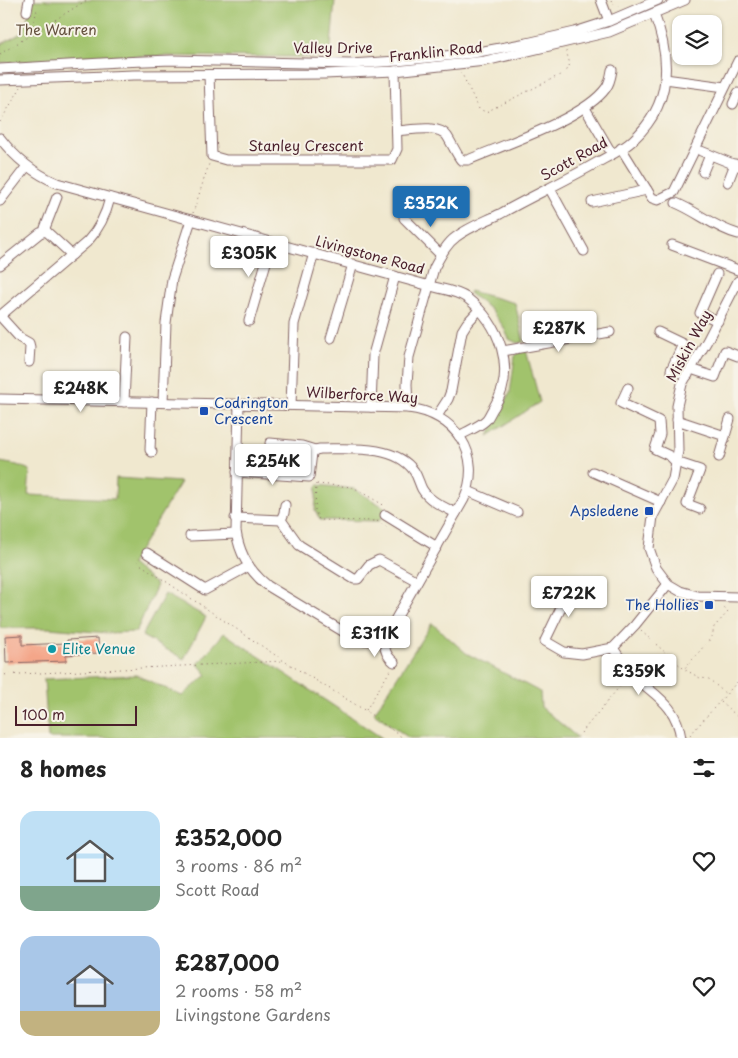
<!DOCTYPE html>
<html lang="en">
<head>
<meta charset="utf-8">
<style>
  body { margin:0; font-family:"Playpen Sans",sans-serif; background:#f6f6f6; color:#222; height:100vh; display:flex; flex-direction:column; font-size:19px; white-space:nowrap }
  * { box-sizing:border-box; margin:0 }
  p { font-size:16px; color:#767676 }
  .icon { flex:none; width:28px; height:28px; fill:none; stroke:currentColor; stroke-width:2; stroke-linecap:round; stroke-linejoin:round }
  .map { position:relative; height:738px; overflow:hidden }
  .sheet { display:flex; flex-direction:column; background:#fff; flex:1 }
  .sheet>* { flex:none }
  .tools { position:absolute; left:672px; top:15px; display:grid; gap:10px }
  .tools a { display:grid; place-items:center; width:50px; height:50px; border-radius:10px; background:#fff; box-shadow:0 1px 4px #0004; font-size:25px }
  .scale { position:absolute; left:15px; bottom:12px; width:122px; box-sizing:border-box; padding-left:5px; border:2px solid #4a1f2b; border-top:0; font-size:14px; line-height:18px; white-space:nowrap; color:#4a1f2b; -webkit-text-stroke:4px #f7f3e8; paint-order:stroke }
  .price { position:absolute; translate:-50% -42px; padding:0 11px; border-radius:5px; background:#fff; color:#222; font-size:16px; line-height:32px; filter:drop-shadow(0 1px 2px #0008) }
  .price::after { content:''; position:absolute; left:50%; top:30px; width:15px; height:11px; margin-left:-8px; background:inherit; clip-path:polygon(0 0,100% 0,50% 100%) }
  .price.on { background:#1f6fb2; color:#fff }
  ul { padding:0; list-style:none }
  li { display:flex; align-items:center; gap:15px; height:125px; padding:0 20px }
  li span { display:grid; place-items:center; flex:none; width:140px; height:100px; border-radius:15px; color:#555 }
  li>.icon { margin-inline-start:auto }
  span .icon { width:60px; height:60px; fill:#fffc; stroke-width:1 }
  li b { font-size:21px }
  h2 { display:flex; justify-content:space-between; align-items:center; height:60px; padding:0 20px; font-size:21px }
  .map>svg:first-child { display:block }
  .green { fill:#a1c36c; stroke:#76714c }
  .building { fill:#f4a689 }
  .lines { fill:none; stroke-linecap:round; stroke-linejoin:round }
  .minor-casing { stroke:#846564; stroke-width:11 }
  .path { stroke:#846564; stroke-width:1; stroke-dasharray:1 4; stroke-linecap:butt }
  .minor { stroke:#fff; stroke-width:9 }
  .transit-dot { fill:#1a4fb4; stroke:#f7f3e8; stroke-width:2 }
  .culture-dot { fill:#0f9aa8; stroke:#f7f3e8; stroke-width:2 }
  .labels { text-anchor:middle; stroke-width:4; stroke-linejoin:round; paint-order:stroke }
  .park-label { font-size:14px; fill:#64503e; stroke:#f7f3e8 }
  .street-label { font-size:14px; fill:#4a1f2b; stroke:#f7f3e8 }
  .transit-label { font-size:14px; fill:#164399; stroke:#f7f3e8; text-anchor:end }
  .culture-label { font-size:14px; fill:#0d838f; stroke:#f7f3e8; text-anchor:start }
</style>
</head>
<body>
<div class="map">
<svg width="738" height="738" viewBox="0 0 738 738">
  <rect width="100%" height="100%" fill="#f7f3e8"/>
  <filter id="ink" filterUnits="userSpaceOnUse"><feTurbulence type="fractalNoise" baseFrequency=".02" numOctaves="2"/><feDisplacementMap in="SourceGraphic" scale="10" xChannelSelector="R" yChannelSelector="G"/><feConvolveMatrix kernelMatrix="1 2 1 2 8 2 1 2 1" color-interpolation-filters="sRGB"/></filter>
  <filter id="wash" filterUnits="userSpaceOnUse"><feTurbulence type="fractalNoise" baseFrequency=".0096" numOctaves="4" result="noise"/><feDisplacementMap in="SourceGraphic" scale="20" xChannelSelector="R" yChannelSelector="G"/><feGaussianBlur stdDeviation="1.12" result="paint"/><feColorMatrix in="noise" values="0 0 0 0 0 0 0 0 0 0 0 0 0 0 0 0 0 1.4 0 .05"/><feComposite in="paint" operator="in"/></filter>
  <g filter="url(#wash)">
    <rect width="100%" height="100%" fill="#f0e8cf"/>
    <g class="green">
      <polygon points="33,0 335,0 330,57 129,56 0,63 0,45 23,32"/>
      <polygon points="470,291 515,303 524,342 517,343 509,339 503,326 490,309 469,293"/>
      <polygon points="526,350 540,402 488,436 510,393 515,356 519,352"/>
      <polygon points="0,462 17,465 30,470 28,495 115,499 116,478 181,482 131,564 157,585 136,632 108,633 49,628 0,628"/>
      <polygon points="318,485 354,489 387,509 379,521 320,520 315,510 317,486"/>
      <polygon points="165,594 206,617 184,659 142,636"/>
      <polygon points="432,623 466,653 540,692 541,707 578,738 409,738 374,713"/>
      <polygon points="224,633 382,738 48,738 44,679 137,675 182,696 207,675 198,664"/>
    </g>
    <g id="blocks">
      <polygon class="building" points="22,635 22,645 67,643 67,640 98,638 99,653 66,655 66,661 6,663 5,636"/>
    </g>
  </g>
  <g filter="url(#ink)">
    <use href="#blocks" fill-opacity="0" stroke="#846564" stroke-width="1"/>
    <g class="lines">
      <defs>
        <g id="minor">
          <polyline points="601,0 609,21"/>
          <polyline points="27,11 29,0"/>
          <polyline points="0,69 119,62 172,60 350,64 397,61 473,53 527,43 575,32 609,21 658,0"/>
          <polyline points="209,75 212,156 226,160 392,160 397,149 395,71"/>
          <polyline points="665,79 725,87"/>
          <polyline points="0,80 134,75 324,74 395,71 485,61 609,32 685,0"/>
          <polyline points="733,104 738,93"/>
          <polyline points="585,108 612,154"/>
          <path d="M397,131C411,130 439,124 447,136C452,144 456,153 461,160H468C503,145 585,118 606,88C610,83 611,76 612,70"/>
          <path d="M0,138C16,159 33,173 57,183L430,286C442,289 457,291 467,298C500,324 517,370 494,407C491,411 489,417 486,420C479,427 467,431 459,436"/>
          <polyline points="621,148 652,198 658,200 674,192 738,61"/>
          <polyline points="701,151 738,166"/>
          <polyline points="703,172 710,155"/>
          <polyline points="728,182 735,164"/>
          <polyline points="550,189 584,251"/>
          <polyline points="57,197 45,228 46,231 72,255"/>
          <polyline points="0,201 27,166"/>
          <polyline points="592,202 647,190"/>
          <path d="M676,203C698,212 715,228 738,234"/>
          <polyline points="404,218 441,255"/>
          <polyline points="672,245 738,270"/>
          <polyline points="0,265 40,233 46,231"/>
          <polyline points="717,274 700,313 718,321"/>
          <polyline points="738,281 707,341 682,384 677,406 678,451 673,479 653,516 649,548 656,568 668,584 680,591 697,596 738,597"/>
          <path d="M0,316L87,242C99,229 106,215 110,198"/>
          <polyline points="0,316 20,338 29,343 30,347 29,362"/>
          <polyline points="249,321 272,242"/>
          <polyline points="658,332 683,344 671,370 688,375"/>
          <polyline points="331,338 353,264"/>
          <polyline points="503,351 610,332"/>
          <polyline points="691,369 715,377 725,351 738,356"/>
          <polyline points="628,388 621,403 659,421 660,434 655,449 670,456 676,462 700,470 687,504 700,509"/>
          <path d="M0,399L408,408C455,413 484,455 464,499L386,636C383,647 385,655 394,662"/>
          <polyline points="124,402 127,337"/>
          <polyline points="163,402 166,323 172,279 191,220"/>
          <path d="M239,404L236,531C239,553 250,572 268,586L349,635L363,640L384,642"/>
          <polyline points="291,405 294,324 314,253"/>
          <polyline points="371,407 373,355 395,276"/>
          <path d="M408,408L407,384L409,357L434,268C440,257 446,244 456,237C469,227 486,221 500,214C532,196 565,181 598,162C609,156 624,149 633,140C672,104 672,60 654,14"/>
          <polyline points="437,416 448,399 451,391 462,331 467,323 479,310"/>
          <polyline points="677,420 725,436"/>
          <polyline points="270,443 302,446 315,450"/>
          <polyline points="152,452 150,450 152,402"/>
          <polyline points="719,457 730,419"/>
          <path d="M237,472L309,477L312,453L315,450L320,449C349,449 395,444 414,471C418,477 419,483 422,489C429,501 444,507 456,513"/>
          <polyline points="593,472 661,502"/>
          <polyline points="468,491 517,512"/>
          <polyline points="385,515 437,547"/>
          <polyline points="235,518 281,520 299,545 354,579 358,579 369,565 379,560 417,581"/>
          <polyline points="281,520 284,513 285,505"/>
          <polyline points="190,536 236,534"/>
          <polyline points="147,553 205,590 249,566"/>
          <polyline points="572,585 545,641 564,652 582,654 613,648 635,625 668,584"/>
          <path d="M613,648C619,657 625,666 632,674C654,696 676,703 681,738"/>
        </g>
      </defs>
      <use href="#minor" class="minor-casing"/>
      <g class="path">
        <polyline points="611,0 613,4 620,6"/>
        <polyline points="29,35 37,11 35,11"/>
        <polyline points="0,54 87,0"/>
        <polyline points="461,72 479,109 486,112 566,72 570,64 566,51"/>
        <polyline points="0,122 21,87"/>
        <polyline points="193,213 209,164"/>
        <polyline points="316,484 315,510 319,520 377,521 387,527"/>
        <polyline points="317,484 353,487 385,506"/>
        <polyline points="137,562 284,661 366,711 403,738"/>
        <polyline points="721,605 728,612 714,627 712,637 684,669 700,678 709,679 727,695"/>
        <polyline points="641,631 683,668"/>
        <polyline points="0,675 283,661"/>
        <polyline points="721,702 738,717"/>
        <polyline points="366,710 391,669"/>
        <polyline points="581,733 625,680"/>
        <polyline points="690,735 738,681"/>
      </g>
      <use href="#minor" class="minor"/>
    </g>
  </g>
  <g class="transit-dot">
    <rect x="199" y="406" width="10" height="10" rx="2.5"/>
    <rect x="644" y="506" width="10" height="10" rx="2.5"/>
    <rect x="704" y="600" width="10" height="10" rx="2.5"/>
  </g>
  <circle class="culture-dot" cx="52" cy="649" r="5"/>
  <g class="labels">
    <g class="park-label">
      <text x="56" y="35">The Warren</text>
    </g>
    <g class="street-label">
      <text x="333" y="53">Valley Drive</text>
      <text transform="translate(436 52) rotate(-6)" y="5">Franklin Road</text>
      <text x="306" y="151">Stanley Crescent</text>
      <text transform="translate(574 159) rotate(-29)" y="5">Scott Road</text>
      <text transform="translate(370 255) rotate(15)" y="5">Livingstone Road</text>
      <text transform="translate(689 346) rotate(-62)" y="5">Miskin Way</text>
      <text transform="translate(362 395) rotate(3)" y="5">Wilberforce Way</text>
    </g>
    <g class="transit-label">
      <text x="214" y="408" text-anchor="start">Codrington<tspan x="214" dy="16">Crescent</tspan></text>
      <text x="639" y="516">Apsledene</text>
      <text x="699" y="610">The Hollies</text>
    </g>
    <g class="culture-label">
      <text x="62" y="654">Elite Venue</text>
    </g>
  </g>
</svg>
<div class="tools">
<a><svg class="icon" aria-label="layers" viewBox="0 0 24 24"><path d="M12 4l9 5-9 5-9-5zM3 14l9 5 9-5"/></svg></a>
</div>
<div class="scale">100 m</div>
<b class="price on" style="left:431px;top:228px">£352K</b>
<b class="price" style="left:249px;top:278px">£305K</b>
<b class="price" style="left:559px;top:353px">£287K</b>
<b class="price" style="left:81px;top:413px">£248K</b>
<b class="price" style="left:273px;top:486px">£254K</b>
<b class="price" style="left:569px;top:618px">£722K</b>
<b class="price" style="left:375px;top:658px">£311K</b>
<b class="price" style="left:639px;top:696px">£359K</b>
</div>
<section class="sheet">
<h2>8 homes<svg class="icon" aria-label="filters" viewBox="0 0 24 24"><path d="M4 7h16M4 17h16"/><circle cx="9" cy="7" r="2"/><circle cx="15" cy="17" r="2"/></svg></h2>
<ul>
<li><span style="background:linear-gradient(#bfe0f5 75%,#7fa58c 0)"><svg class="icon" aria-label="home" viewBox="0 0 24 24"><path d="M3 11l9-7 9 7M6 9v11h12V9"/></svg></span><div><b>£352,000</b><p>3 rooms · 86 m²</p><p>Scott Road</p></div><svg class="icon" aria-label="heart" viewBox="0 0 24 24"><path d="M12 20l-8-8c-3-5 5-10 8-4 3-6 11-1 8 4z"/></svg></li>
<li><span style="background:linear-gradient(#a9c7e8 75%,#c2b280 0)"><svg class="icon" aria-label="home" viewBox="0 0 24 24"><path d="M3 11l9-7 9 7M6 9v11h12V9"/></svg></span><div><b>£287,000</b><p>2 rooms · 58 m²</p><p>Livingstone Gardens</p></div><svg class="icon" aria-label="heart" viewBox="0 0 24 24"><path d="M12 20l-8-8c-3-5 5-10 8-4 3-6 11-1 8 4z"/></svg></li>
</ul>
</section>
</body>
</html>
